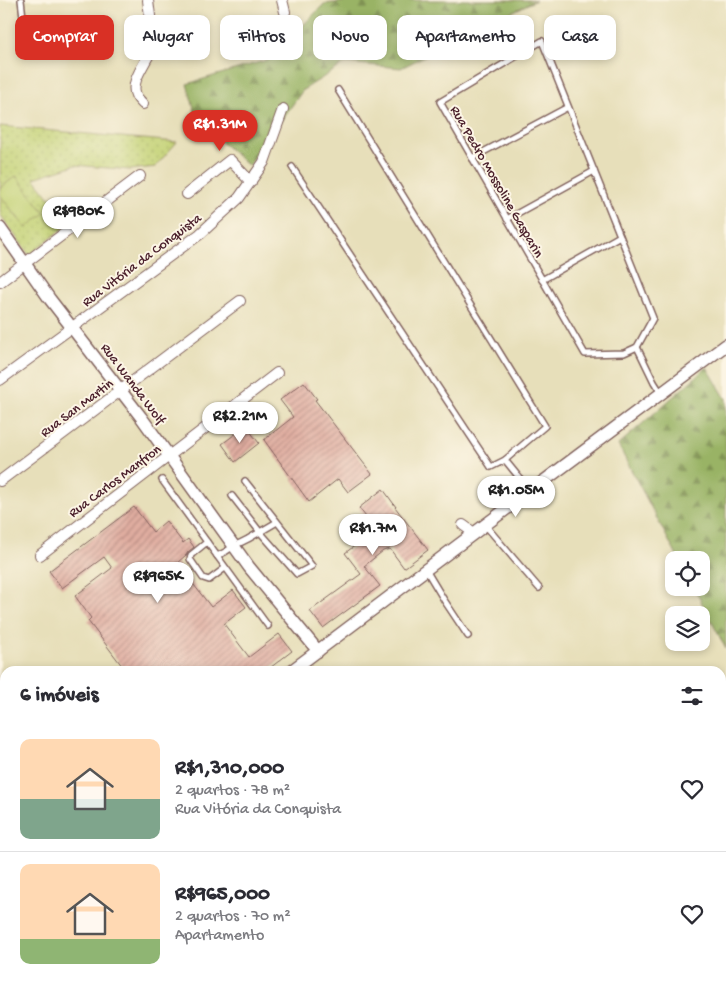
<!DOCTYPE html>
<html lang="pt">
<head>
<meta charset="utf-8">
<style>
  body { margin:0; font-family:"Gochi Hand",sans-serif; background:#f2f2f3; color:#2b2b33; height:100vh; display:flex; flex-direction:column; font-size:19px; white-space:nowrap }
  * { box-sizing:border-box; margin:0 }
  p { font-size:16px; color:#7c7c81 }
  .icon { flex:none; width:28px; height:28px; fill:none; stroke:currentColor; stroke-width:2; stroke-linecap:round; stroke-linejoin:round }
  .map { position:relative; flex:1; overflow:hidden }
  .details { position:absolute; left:0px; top:666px; width:726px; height:321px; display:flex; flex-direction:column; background:#fff; border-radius:15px 15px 0 0; box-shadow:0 2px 8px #0003 }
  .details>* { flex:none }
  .guide { position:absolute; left:15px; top:15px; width:696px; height:45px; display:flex; gap:10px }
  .controls { position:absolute; left:665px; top:551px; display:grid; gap:10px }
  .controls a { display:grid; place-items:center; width:45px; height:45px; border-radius:10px; background:#fff; box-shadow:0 2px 8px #0003; font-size:25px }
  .price { position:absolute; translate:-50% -42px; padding:0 11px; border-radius:18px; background:#fff; color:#222; font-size:16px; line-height:32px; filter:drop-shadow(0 1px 2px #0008) }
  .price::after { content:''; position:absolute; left:50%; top:30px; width:15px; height:11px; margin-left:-8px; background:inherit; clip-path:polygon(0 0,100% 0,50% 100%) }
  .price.active { background:#d93025; color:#fff }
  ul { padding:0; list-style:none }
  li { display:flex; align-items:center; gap:15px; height:125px; padding:0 20px }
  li+li { border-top:1px solid #e1e1e2 }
  li span { display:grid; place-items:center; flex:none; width:140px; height:100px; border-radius:10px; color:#555 }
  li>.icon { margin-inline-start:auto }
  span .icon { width:60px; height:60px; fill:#fffc; stroke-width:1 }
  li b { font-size:21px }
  h2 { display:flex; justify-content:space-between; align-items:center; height:60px; padding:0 20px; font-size:21px }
  .tag { padding:0 18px; border-radius:10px; background:#fff; box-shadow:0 2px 8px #0003; font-size:18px; line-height:45px }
  .tag.active { background:#d93025; color:#fff }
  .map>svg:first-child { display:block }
  .forest { fill:url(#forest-firs); stroke:#726948 }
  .park { fill:url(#park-dots); stroke:#86784f }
  .garden { fill:#c2d173; stroke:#86784f }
  .building { fill:url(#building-hatch) }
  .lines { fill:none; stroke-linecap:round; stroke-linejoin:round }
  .service-casing { stroke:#81625d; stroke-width:8 }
  .minor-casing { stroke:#81625d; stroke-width:12 }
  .tertiary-casing { stroke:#81625d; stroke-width:14 }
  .trunk-casing { stroke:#81625d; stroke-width:19 }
  .service { stroke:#fff; stroke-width:5 }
  .minor { stroke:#fff; stroke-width:10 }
  .tertiary { stroke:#fff; stroke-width:11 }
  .trunk { stroke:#fff; stroke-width:16 }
  .labels { text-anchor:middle; stroke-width:4; stroke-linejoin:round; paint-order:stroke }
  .street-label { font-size:14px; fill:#4a1f2b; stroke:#fcf5e5 }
</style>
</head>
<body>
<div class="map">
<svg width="726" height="987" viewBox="0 0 726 987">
  <defs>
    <pattern id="forest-firs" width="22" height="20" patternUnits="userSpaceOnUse" patternTransform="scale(1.25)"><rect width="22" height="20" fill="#99b365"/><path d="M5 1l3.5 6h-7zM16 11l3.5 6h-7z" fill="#7f9153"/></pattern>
    <pattern id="park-dots" width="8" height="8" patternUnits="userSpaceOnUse" patternTransform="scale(1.25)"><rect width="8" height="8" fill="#c2d173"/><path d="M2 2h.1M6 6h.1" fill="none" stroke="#a8b364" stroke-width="1.8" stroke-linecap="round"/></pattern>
    <pattern id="building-hatch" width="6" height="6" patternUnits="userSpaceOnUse" patternTransform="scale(1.25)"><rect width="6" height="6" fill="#e0ada0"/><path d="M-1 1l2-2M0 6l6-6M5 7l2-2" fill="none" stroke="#b88c83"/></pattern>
  </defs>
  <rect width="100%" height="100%" fill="#fcf5e5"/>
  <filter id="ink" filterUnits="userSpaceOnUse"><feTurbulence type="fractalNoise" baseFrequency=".02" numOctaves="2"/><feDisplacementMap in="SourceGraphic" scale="10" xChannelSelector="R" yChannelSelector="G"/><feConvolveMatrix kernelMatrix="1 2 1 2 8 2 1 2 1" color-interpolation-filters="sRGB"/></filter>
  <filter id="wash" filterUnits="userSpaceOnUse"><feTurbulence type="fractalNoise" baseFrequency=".0096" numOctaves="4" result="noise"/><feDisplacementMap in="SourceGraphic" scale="20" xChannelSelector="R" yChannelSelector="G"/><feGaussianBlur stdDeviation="1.12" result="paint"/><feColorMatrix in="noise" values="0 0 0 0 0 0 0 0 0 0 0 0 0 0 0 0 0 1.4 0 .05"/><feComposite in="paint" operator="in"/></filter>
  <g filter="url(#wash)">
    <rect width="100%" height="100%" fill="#e7dfba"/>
    <g class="forest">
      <polygon points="360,0 536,0 401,68 346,63 303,90 249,166 198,122 187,84 270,59 324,4"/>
      <polygon points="707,367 726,399 726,649 694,588 701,588 701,560 679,560 618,445"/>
      <polygon points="85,983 504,983 504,987 90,987"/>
    </g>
    <polygon class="park" points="0,126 177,142 155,167 130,170 75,165 34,178 70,223 29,255 0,214"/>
    <polygon class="garden" points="16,176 45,213 26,228 0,195 0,188"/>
    <g id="blocks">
      <g class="building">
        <polygon points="304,382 317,399 315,400 372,474 348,492 338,479 309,502 264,440 293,417 280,400"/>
        <polygon points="246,426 259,443 235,462 222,444"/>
        <polygon points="383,489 396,507 395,507 428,550 404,568 390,549 383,551 364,566 380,586 323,628 310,611 361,574 345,553 376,530 359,508"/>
        <polygon points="134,507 153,532 166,521 183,543 188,539 194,547 188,552 186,555 177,563 211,607 233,590 246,607 224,624 249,657 279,634 292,651 266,671 126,671 88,621 91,618 75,596 112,568 104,557 62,588 49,571"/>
      </g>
    </g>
  </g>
  <g filter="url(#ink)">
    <use href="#blocks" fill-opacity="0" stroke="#81625d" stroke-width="1"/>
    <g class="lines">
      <defs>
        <g id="service">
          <polyline points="21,0 25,34"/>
          <polygon points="542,41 653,318 637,347 624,353 585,354 440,102"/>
          <polyline points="472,158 568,107"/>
          <polyline points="292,167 491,467 505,460 545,426 338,90"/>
          <polyline points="507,219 594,171"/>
          <polyline points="542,280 620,236"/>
          <polyline points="637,347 654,382 661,393"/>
          <polyline points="505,460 522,481 526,493"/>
          <polyline points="162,480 268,626"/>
          <polyline points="232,496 260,532 297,574 312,566 245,481"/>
          <polyline points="485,525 539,588"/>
          <polyline points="207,542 191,555 190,559 203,578 209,580 225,568"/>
          <polyline points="217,556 225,552 234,546 248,539 277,522"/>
          <polyline points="426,570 444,600 468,636"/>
        </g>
        <g id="minor">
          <polyline points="282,0 285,12"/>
          <path d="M143,104C140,101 137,98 136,95C129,81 148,61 152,47C154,40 149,10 148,0"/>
          <polyline points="187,194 230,160 251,182"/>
          <polyline points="0,282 140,176"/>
          <polyline points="0,380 200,234 239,198 264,162 283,109"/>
          <polyline points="0,481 240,301"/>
          <polyline points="463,525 474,533"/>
          <polyline points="40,555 277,373"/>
        </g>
        <g id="tertiary">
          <polyline points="0,228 49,298 141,417 249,567 318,651"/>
          <polyline points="291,671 485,525 726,345"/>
          <polyline points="0,915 5,909"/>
        </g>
        <g id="trunk">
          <polyline points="721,754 726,746"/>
          <polyline points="575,987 578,982"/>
        </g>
      </defs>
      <use href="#service" class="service-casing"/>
      <use href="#minor" class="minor-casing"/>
      <use href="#tertiary" class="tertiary-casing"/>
      <use href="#trunk" class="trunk-casing"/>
      <use href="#service" class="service"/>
      <use href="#minor" class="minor"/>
      <use href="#tertiary" class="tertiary"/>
      <use href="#trunk" class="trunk"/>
    </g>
  </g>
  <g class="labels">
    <g class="street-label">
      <text transform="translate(498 181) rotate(60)" y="5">Rua Pedro Mossoline Gasparin</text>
      <text transform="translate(141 259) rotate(-37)" y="5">Rua Vitória da Conquista</text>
      <text transform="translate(134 383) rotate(53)" y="5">Rua Wanda Wolf</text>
      <text transform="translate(76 407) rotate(-37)" y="5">Rua San Martin</text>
      <text transform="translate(114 480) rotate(-37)" y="5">Rua Carlos Manfron</text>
    </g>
  </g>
</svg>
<div class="controls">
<a><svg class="icon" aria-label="locate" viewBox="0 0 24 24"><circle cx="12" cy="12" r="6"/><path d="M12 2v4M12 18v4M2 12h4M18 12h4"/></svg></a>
<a><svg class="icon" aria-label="layers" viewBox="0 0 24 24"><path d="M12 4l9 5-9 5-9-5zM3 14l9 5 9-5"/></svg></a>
</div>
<b class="price active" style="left:220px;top:152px">R$1.31M</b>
<b class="price" style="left:78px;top:239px">R$980K</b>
<b class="price" style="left:240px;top:444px">R$2.21M</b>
<b class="price" style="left:516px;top:518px">R$1.05M</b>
<b class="price" style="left:373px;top:556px">R$1.7M</b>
<b class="price" style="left:158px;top:604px">R$965K</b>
<div class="guide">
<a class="tag active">Comprar</a>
<a class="tag">Alugar</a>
<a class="tag">Filtros</a>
<a class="tag">Novo</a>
<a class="tag">Apartamento</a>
<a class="tag">Casa</a>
</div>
<section class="details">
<h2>6 imóveis<svg class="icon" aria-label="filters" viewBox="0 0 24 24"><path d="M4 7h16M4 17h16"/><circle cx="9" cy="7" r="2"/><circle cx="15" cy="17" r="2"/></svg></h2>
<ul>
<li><span style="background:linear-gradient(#ffd9b3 60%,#7fa58c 0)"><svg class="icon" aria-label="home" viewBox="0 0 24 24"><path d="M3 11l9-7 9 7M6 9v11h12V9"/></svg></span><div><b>R$1,310,000</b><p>2 quartos · 78 m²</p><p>Rua Vitória da Conquista</p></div><svg class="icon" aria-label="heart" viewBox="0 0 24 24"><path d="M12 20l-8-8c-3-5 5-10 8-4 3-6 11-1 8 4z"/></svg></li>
<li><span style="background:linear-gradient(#ffd9b3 75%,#8fb573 0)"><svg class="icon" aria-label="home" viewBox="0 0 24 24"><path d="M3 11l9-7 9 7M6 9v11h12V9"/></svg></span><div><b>R$965,000</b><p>2 quartos · 70 m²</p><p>Apartamento</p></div><svg class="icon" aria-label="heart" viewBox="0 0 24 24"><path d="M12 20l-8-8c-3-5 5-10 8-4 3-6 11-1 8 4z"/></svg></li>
</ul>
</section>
</div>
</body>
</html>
